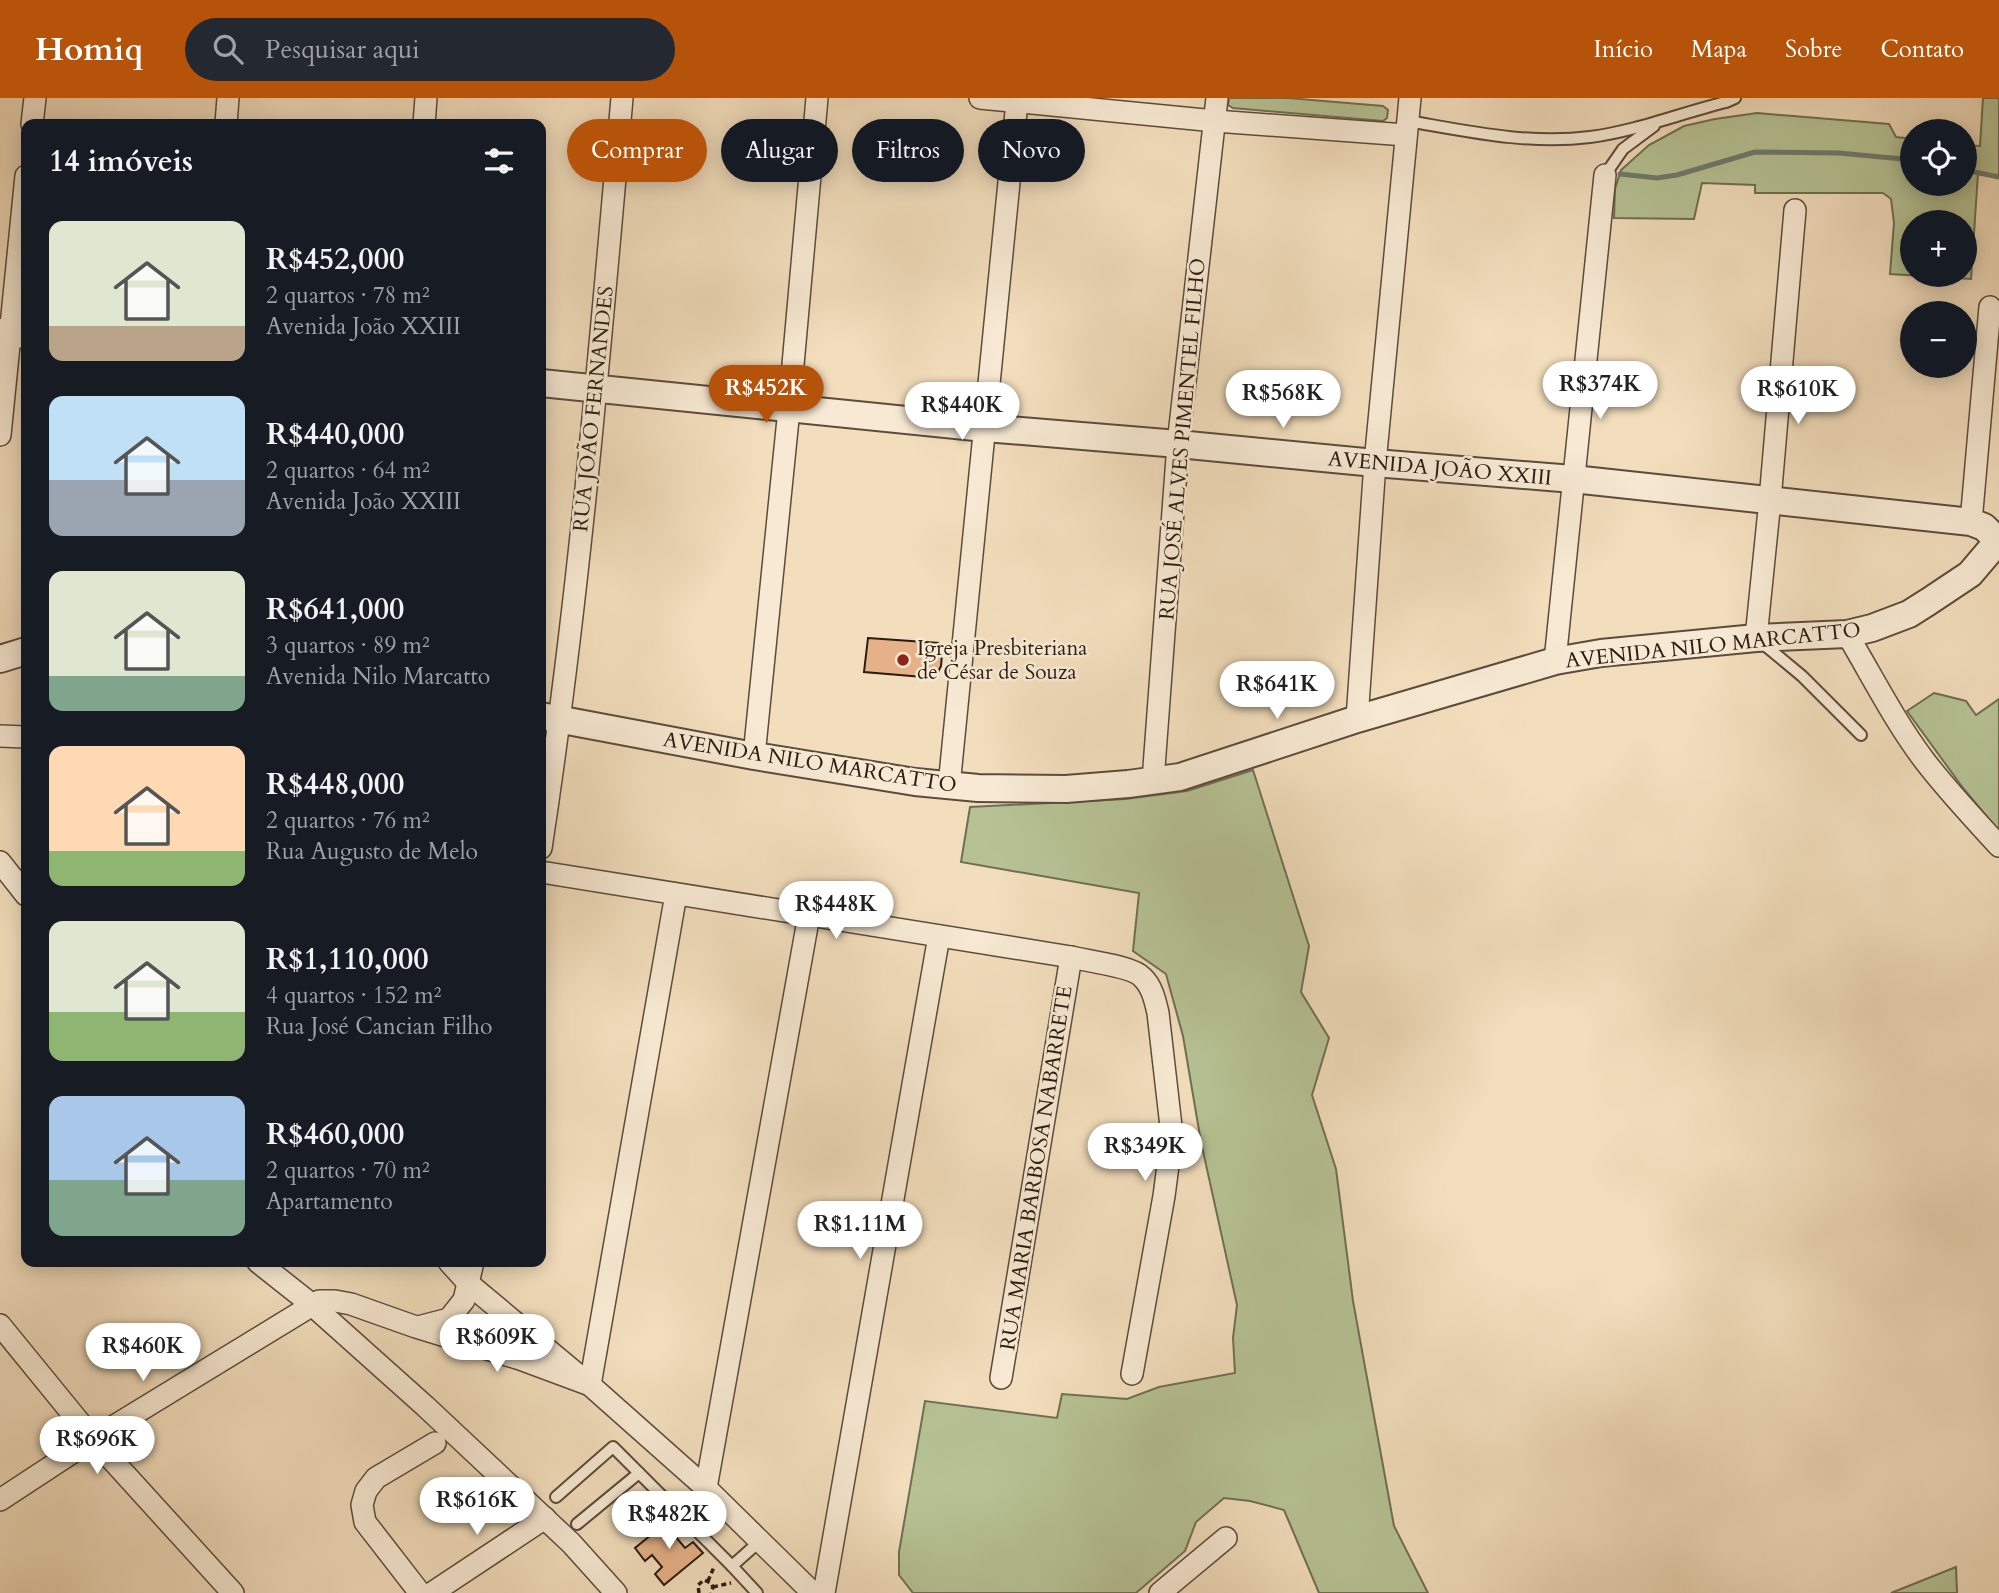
<!DOCTYPE html>
<html lang="pt">
<head>
<meta charset="utf-8">
<style>
  body { margin:0; font-family:Cardo,serif; background:#242831; color:#f1f3f6; height:100vh; display:flex; flex-direction:column; font-size:26px; white-space:nowrap }
  * { box-sizing:border-box; margin:0 }
  p { font-size:23px; color:#9ea1a6 }
  .icon { flex:none; width:38px; height:38px; fill:none; stroke:currentColor; stroke-width:2; stroke-linecap:round; stroke-linejoin:round }
  .map { position:relative; flex:1; overflow:hidden }
  .details { position:absolute; left:21px; top:21px; width:525px; height:1148px; display:flex; flex-direction:column; background:#171b24; border-radius:14px; box-shadow:0 4px 18px #0003 }
  .details>* { flex:none }
  .banner { position:absolute; left:567px; top:21px; width:665px; height:63px; display:flex; gap:14px }
  .tools { position:absolute; left:1900px; top:21px; display:grid; gap:14px }
  .tools a { display:grid; place-items:center; width:77px; height:77px; border-radius:50%; background:#171b24; box-shadow:0 4px 18px #0003; font-size:35px }
  .price { position:absolute; translate:-50% -60px; padding:0 16px; border-radius:24px; background:#fff; color:#222; font-size:23px; line-height:46px; filter:drop-shadow(0 2px 4px #0008) }
  .price::after { content:''; position:absolute; left:50%; top:42px; width:21px; height:16px; margin-left:-10px; background:inherit; clip-path:polygon(0 0,100% 0,50% 100%) }
  .price.active { background:#b45309; color:#fff }
  ul { padding:0; list-style:none }
  li { display:flex; align-items:center; gap:21px; height:175px; padding:0 28px }
  li span { display:grid; place-items:center; flex:none; width:196px; height:140px; border-radius:14px; color:#555 }
  li>.icon { margin-inline-start:auto }
  span .icon { width:84px; height:84px; fill:#fffc; stroke-width:1 }
  li b { font-size:30px }
  h2 { display:flex; justify-content:space-between; align-items:center; height:84px; padding:0 28px; font-size:30px }
  .chip { padding:0 24px; border-radius:32px; background:#171b24; box-shadow:0 4px 18px #0003; font-size:24px; line-height:63px }
  .chip.active { background:#b45309; color:#fff }
  header { display:flex; align-items:center; gap:42px; box-sizing:border-box; height:98px; padding:0 35px; background:#b45309; color:#fff }
  header strong { font-size:33px }
  nav { display:flex; gap:38px; margin-inline-start:auto; font-size:24px }
  .search { width:490px; height:63px; background:#242831; display:flex; align-items:center; gap:18px; box-sizing:border-box; padding:0 24px; border-radius:38px; color:#9ea1a6; font-size:26px }
  .map>svg:first-child { display:block }
  .green { fill:#b6c294; stroke:#706f53; stroke-width:2; fill-rule:evenodd }
  .lines { fill:none; stroke-linecap:round; stroke-linejoin:round }
  .stream { stroke:#6e7c6f; stroke-width:5 }
  .building { fill:#e6b188; stroke:#2a1c12; stroke-width:2 }
  .service-casing { stroke:#5c4c3c; stroke-width:14 }
  .minor-casing { stroke:#5c4c3c; stroke-width:24 }
  .tertiary-casing { stroke:#5c4c3c; stroke-width:30 }
  .path { stroke:#2a1c12; stroke-width:3.5; stroke-dasharray:5 3.5; stroke-linecap:butt }
  .service { stroke:#f7e9d3; stroke-width:10 }
  .minor { stroke:#f7e9d3; stroke-width:21 }
  .tertiary { stroke:#f7e9d3; stroke-width:26 }
  .poi-dot { fill:#8f2418; stroke:#f7e9d3; stroke-width:2.5 }
  .labels { text-anchor:middle; stroke-width:5; stroke-linejoin:round; paint-order:stroke }
  .street-label { font-size:21px; fill:#2a1c12; stroke:#f7e9d3 }
  .poi-label { font-size:21px; fill:#2a1c12; stroke:#f7e9d3; text-anchor:start }
</style>
</head>
<body>
<header>
<strong>Homiq</strong>
<div class="search"><svg class="icon" aria-label="search" viewBox="0 0 24 24"><circle cx="10" cy="10" r="6"/><path d="M15 15l6 6"/></svg>Pesquisar aqui</div>
<nav><a>Início</a><a>Mapa</a><a>Sobre</a><a>Contato</a></nav>
</header>
<div class="map">
<svg width="1999" height="1495" viewBox="0 0 1999 1495">
  <rect width="100%" height="100%" fill="#f2ddbc"/>
  <filter id="stains"><feTurbulence type="fractalNoise" baseFrequency=".00286" numOctaves="4"/><feColorMatrix values="0 0 0 0 .2 0 0 0 0 .09 0 0 0 0 .02 0 0 0 .5 -.17"/></filter>
  <radialGradient id="worn" r=".72"><stop offset=".6" stop-color="#630" stop-opacity="0"/><stop offset="1" stop-color="#630" stop-opacity=".3"/></radialGradient>
  <g class="green">
    <polygon points="1229,0 1288,0 1383,8 1388,12 1387,20 1383,23 1233,10 1228,7"/>
    <path d="M1983,0H1999V79L1978,75L1971,181L1890,176L1894,125L1891,101L1883,95H1755V87L1702,85L1694,121L1614,120L1615,91L1621,72L1649,47L1684,28L1715,21L1757,15L1889,26L1896,39L1913,41V86H1965V47L1980,48ZM1913,124H1965V177H1913Z"/>
    <polygon points="1934,595 1966,603 1976,617 1999,601 1999,733 1963,690 1907,613"/>
    <polygon points="1253,672 1309,848 1301,894 1329,940 1312,997 1336,1071 1353,1203 1394,1428 1428,1495 1319,1495 1284,1412 1250,1403 1224,1400 1196,1424 1185,1453 1136,1495 913,1495 899,1477 899,1454 925,1303 1057,1320 1062,1296 1127,1301 1159,1289 1235,1275 1233,1240 1237,1207 1201,1044 1183,938 1166,876 1133,853 1139,795 961,764 970,709 1126,701 1187,693"/>
    <polygon points="1956,1469 1957,1495 1891,1495"/>
  </g>
  <g class="lines">
    <g class="stream">
      <polyline points="1965,72 1999,79"/>
      <polyline points="1620,76 1657,80 1677,77 1755,54 1839,55 1913,62"/>
    </g>
  </g>
  <g class="building">
    <polygon points="868,540 939,545 942,556 941,568 935,580 864,574"/>
    <polygon points="479,1224 494,1230 489,1235 475,1232"/>
    <polygon points="673,1419 683,1431 675,1438 685,1450 693,1444 703,1455 664,1487 655,1476 662,1469 652,1457 645,1463 635,1450"/>
  </g>
  <g class="lines">
    <defs>
      <g id="service">
        <path d="M1408,23C1467,33 1529,47 1590,39C1637,33 1681,15 1726,4L1735,0"/>
        <polyline points="1605,77 1623,51 1654,28"/>
        <polyline points="1761,544 1802,578 1861,637"/>
        <polyline points="556,1399 613,1349 732,1468"/>
        <polyline points="577,1426 639,1375"/>
        <polyline points="757,1495 732,1468 760,1443"/>
      </g>
      <g id="minor">
        <polyline points="980,0 1215,23 1406,37"/>
        <polyline points="32,26 35,0"/>
        <polyline points="226,26 228,0"/>
        <polyline points="424,26 426,0"/>
        <polyline points="0,337 26,78"/>
        <polyline points="1971,424 1990,209"/>
        <path d="M1847,536C1872,578 1894,622 1924,662C1947,692 1973,720 1999,748"/>
        <polyline points="1756,540 1770,402 1795,112"/>
        <polyline points="1555,563 1605,77"/>
        <polyline points="1357,621 1375,365 1410,0"/>
        <polyline points="0,638 26,639"/>
        <polyline points="754,658 789,311 817,0"/>
        <polyline points="1153,683 1178,346 1217,0"/>
        <polyline points="949,688 1017,4"/>
        <path d="M541,750C579,501 600,251 622,0"/>
        <polyline points="0,764 26,797"/>
        <path d="M541,774L1071,859C1086,863 1132,868 1142,879C1152,888 1155,902 1158,915L1172,1037L1164,1098L1132,1276"/>
        <polyline points="258,1164 311,1206 425,1308 571,1445 616,1495"/>
        <polyline points="449,1164 469,1186 590,1287 706,1390 813,1495"/>
        <polyline points="0,1227 93,1341 233,1495"/>
        <polyline points="418,1229 449,1221 464,1202 473,1164"/>
        <polyline points="1001,1280 1071,859"/>
        <polyline points="706,1390 809,817"/>
        <polyline points="0,1402 93,1341 319,1203 335,1203 351,1206 416,1229 520,1261 590,1287 676,796"/>
        <polyline points="420,1495 365,1424 362,1407 366,1393 376,1380 435,1345"/>
        <polyline points="432,1495 545,1420"/>
        <polyline points="824,1495 939,838"/>
        <polyline points="1160,1495 1226,1440"/>
      </g>
      <g id="tertiary">
        <polyline points="0,234 26,237"/>
        <polyline points="541,285 985,330 1178,346 1375,365 1573,381 1971,424 1984,429 1998,443 1970,476 1928,504 1909,516 1872,530 1847,536 1756,540 1601,555 1555,563 1357,621 1180,679 1128,686 1066,691 978,690 915,684 754,658 541,618"/>
        <polyline points="0,561 26,553"/>
      </g>
    </defs>
    <use href="#service" class="service-casing"/>
    <use href="#minor" class="minor-casing"/>
    <use href="#tertiary" class="tertiary-casing"/>
    <g class="path">
      <polyline points="708,1483 714,1469"/>
      <polyline points="713,1489 731,1485"/>
      <polyline points="699,1495 698,1487 704,1482 711,1485 713,1489 711,1495"/>
    </g>
    <use href="#service" class="service"/>
    <use href="#minor" class="minor"/>
    <use href="#tertiary" class="tertiary"/>
  </g>
  <circle class="poi-dot" cx="903" cy="562" r="7"/>
  <g class="labels">
    <g class="street-label">
      <text transform="translate(593 311) rotate(-84)" y="7">RUA JOÃO FERNANDES</text>
      <text transform="translate(1182 341) rotate(-85)" y="7">RUA JOSÉ ALVES PIMENTEL FILHO</text>
      <text transform="translate(1440 370) rotate(5)" y="7">AVENIDA JOÃO XXIII</text>
      <text transform="translate(1713 547) rotate(-6)" y="7">AVENIDA NILO MARCATTO</text>
      <text transform="translate(810 664) rotate(9)" y="7">AVENIDA NILO MARCATTO</text>
      <text transform="translate(1036 1070) rotate(-81)" y="7">RUA MARIA BARBOSA NABARRETE</text>
    </g>
    <g class="poi-label">
      <text x="917" y="557">Igreja Presbiteriana<tspan x="917" dy="24">de César de Souza</tspan></text>
    </g>
  </g>
  <rect width="100%" height="100%" filter="url(#stains)"/>
  <rect width="100%" height="100%" fill="url(#worn)"/>
</svg>
<div class="tools">
<a><svg class="icon" aria-label="locate" viewBox="0 0 24 24"><circle cx="12" cy="12" r="6"/><path d="M12 2v4M12 18v4M2 12h4M18 12h4"/></svg></a>
<a>+</a>
<a>−</a>
</div>
<b class="price" style="left:1600px;top:323px">R$374K</b>
<b class="price active" style="left:766px;top:327px">R$452K</b>
<b class="price" style="left:1798px;top:328px">R$610K</b>
<b class="price" style="left:1283px;top:332px">R$568K</b>
<b class="price" style="left:962px;top:344px">R$440K</b>
<b class="price" style="left:1277px;top:623px">R$641K</b>
<b class="price" style="left:836px;top:843px">R$448K</b>
<b class="price" style="left:1145px;top:1085px">R$349K</b>
<b class="price" style="left:860px;top:1163px">R$1.11M</b>
<b class="price" style="left:497px;top:1276px">R$609K</b>
<b class="price" style="left:143px;top:1285px">R$460K</b>
<b class="price" style="left:97px;top:1378px">R$696K</b>
<b class="price" style="left:477px;top:1439px">R$616K</b>
<b class="price" style="left:669px;top:1453px">R$482K</b>
<div class="banner">
<a class="chip active">Comprar</a>
<a class="chip">Alugar</a>
<a class="chip">Filtros</a>
<a class="chip">Novo</a>
</div>
<section class="details">
<h2>14 imóveis<svg class="icon" aria-label="filters" viewBox="0 0 24 24"><path d="M4 7h16M4 17h16"/><circle cx="9" cy="7" r="2"/><circle cx="15" cy="17" r="2"/></svg></h2>
<ul>
<li><span style="background:linear-gradient(#dfe7d0 75%,#b9a48a 0)"><svg class="icon" aria-label="home" viewBox="0 0 24 24"><path d="M3 11l9-7 9 7M6 9v11h12V9"/></svg></span><div><b>R$452,000</b><p>2 quartos · 78 m²</p><p>Avenida João XXIII</p></div></li>
<li><span style="background:linear-gradient(#bfe0f5 60%,#9aa5b1 0)"><svg class="icon" aria-label="home" viewBox="0 0 24 24"><path d="M3 11l9-7 9 7M6 9v11h12V9"/></svg></span><div><b>R$440,000</b><p>2 quartos · 64 m²</p><p>Avenida João XXIII</p></div></li>
<li><span style="background:linear-gradient(#dfe7d0 75%,#7fa58c 0)"><svg class="icon" aria-label="home" viewBox="0 0 24 24"><path d="M3 11l9-7 9 7M6 9v11h12V9"/></svg></span><div><b>R$641,000</b><p>3 quartos · 89 m²</p><p>Avenida Nilo Marcatto</p></div></li>
<li><span style="background:linear-gradient(#ffd9b3 75%,#8fb573 0)"><svg class="icon" aria-label="home" viewBox="0 0 24 24"><path d="M3 11l9-7 9 7M6 9v11h12V9"/></svg></span><div><b>R$448,000</b><p>2 quartos · 76 m²</p><p>Rua Augusto de Melo</p></div></li>
<li><span style="background:linear-gradient(#dfe7d0 65%,#8fb573 0)"><svg class="icon" aria-label="home" viewBox="0 0 24 24"><path d="M3 11l9-7 9 7M6 9v11h12V9"/></svg></span><div><b>R$1,110,000</b><p>4 quartos · 152 m²</p><p>Rua José Cancian Filho</p></div></li>
<li><span style="background:linear-gradient(#a9c7e8 60%,#7fa58c 0)"><svg class="icon" aria-label="home" viewBox="0 0 24 24"><path d="M3 11l9-7 9 7M6 9v11h12V9"/></svg></span><div><b>R$460,000</b><p>2 quartos · 70 m²</p><p>Apartamento</p></div></li>
</ul>
</section>
</div>
</body>
</html>
